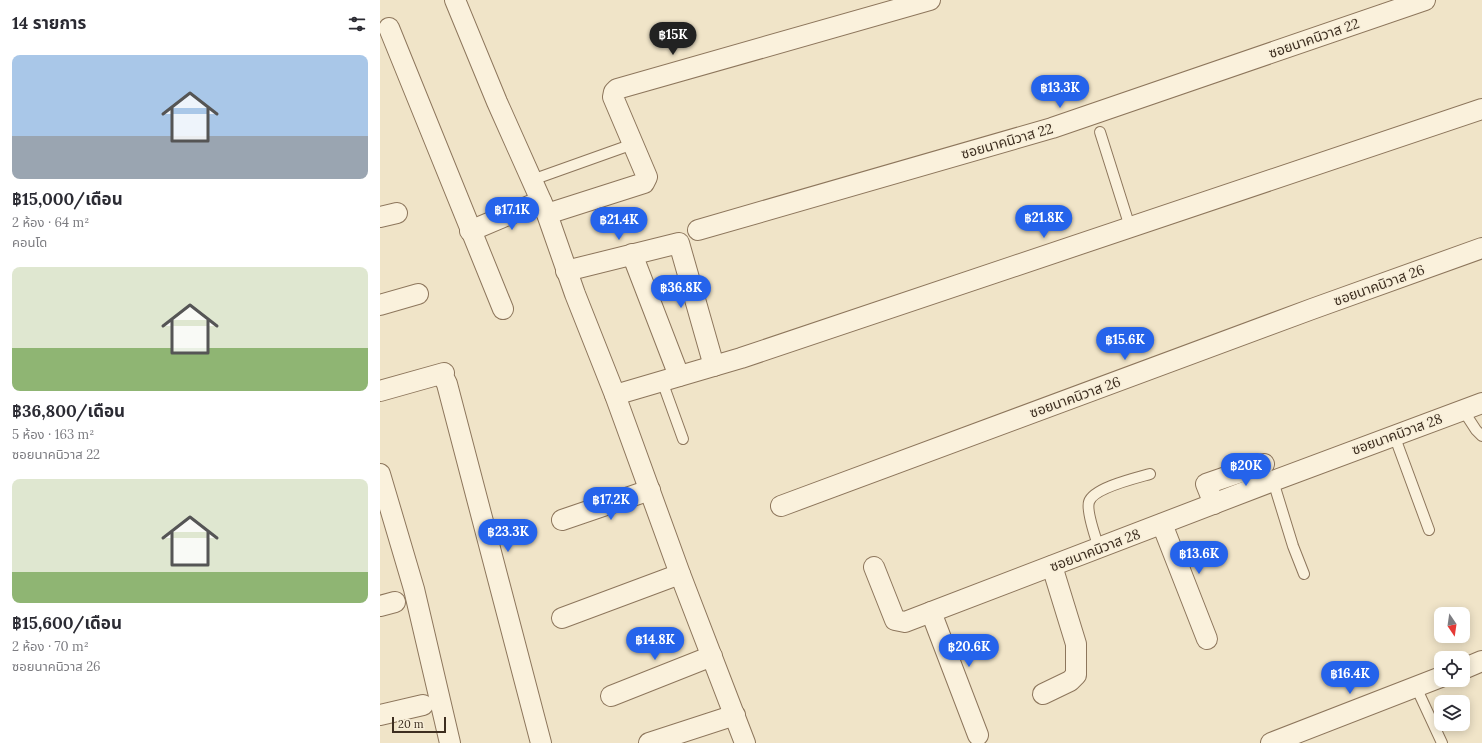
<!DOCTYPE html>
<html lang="th">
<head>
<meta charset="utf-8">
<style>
  body { margin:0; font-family:Lora,"Noto Sans Thai",serif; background:#f2f2f3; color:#2b2b33; height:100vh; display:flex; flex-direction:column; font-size:15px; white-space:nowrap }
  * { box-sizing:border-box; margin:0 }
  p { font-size:13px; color:#7c7c81 }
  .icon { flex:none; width:22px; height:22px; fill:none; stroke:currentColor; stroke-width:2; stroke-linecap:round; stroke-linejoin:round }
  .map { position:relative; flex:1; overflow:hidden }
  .details { display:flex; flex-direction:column; background:#fff; width:380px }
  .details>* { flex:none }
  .needle { width:26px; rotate:167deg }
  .buttons { position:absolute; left:1054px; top:607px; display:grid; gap:8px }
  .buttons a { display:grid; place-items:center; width:36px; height:36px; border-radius:8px; background:#fff; box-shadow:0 2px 10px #0003; font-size:20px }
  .scale { position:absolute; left:12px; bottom:10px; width:54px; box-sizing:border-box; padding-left:4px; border:2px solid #3d2e20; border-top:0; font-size:11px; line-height:14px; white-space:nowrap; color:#3d2e20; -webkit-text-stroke:3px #f7eed8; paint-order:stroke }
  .price { position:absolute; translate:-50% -34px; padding:0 9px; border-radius:14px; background:#2563eb; color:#fff; font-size:13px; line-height:26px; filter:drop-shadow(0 1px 2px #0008) }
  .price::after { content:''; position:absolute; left:50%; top:24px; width:12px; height:9px; margin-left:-6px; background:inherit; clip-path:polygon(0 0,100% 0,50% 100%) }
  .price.active { background:#222; color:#fff }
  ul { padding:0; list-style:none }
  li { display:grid; align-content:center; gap:8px; height:212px; padding:0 12px }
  li span { display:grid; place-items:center; height:124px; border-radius:8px; color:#555 }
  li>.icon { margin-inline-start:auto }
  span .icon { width:72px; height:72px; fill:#fffc; stroke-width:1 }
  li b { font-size:17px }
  h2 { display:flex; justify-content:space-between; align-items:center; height:48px; padding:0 12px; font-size:17px }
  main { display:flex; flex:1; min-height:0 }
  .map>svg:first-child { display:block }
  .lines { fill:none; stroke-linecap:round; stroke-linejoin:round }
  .lane-casing { stroke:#8d765c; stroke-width:12 }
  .street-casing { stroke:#8d765c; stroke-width:22 }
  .lane { stroke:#faf1dc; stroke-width:10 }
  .street { stroke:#faf1dc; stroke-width:20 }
  .labels { text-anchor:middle; stroke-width:3; stroke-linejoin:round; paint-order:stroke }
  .street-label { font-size:14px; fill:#3d2e20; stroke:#f7eed8 }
</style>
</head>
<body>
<main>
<section class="details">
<h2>14 รายการ<svg class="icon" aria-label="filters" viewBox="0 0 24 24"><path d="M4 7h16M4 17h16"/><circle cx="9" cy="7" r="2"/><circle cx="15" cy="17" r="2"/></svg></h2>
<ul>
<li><span style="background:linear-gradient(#a9c7e8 65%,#9aa5b1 0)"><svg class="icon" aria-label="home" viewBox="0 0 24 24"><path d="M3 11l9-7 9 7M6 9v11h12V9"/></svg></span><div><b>฿15,000/เดือน</b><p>2 ห้อง · 64 m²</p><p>คอนโด</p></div></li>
<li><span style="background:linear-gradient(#dfe7d0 65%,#8fb573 0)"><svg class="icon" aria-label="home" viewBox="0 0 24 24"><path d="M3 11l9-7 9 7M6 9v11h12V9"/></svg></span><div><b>฿36,800/เดือน</b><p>5 ห้อง · 163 m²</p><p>ซอยนาคนิวาส 22</p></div></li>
<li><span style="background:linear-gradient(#dfe7d0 75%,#8fb573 0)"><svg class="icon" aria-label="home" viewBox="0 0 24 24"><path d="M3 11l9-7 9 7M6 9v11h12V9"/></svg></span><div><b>฿15,600/เดือน</b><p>2 ห้อง · 70 m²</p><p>ซอยนาคนิวาส 26</p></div></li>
</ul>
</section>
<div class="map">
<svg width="1102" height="743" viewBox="0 0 1102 743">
  <rect width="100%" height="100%" fill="#f0e4c8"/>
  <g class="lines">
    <defs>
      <g id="lane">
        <polyline points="720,132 750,227"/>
        <polyline points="152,180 253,144"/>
        <polyline points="282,381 303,439"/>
        <polyline points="1083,410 1096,430 1102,436"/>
        <polyline points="1014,435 1049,530"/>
        <polyline points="893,481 913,546 924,574"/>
        <path d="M719,548C716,539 706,511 709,502C713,488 756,478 770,474"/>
        <polyline points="1036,687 1062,743"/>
      </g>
      <g id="street">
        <polyline points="75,0 117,102 167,214 195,294 235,395 300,574 365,743"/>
        <polyline points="9,28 123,309"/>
        <polyline points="167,214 264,183 267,177 233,97 234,92 237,89 550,0"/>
        <polyline points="0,217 17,213"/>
        <polyline points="318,230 672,128 1045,0"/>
        <polyline points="90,231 161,201"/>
        <polyline points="252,254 299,376"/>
        <polyline points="186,271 299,243 334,366"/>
        <polyline points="0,305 38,294"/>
        <polyline points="0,391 64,373 63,376 67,384 161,743"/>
        <polyline points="235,395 361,358 1102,109"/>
        <polyline points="0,474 34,589 70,743"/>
        <polyline points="834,504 826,484 884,464"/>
        <polyline points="401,506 932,309 1102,248"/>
        <polyline points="182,520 270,490"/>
        <polyline points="782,524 827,639"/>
        <polyline points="494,567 515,620 525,622 893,481 1102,403"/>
        <polyline points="0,606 15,602"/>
        <polyline points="551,612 598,735"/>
        <polyline points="182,618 300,574"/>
        <polyline points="1083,669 1102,661"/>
        <polyline points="663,694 690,681 696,675 696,644 672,566"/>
        <polyline points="231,696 332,656"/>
        <polyline points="0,715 43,705"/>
        <polyline points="269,743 355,715"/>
        <polyline points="891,743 1061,677"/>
      </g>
    </defs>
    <use href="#lane" class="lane-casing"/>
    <use href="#street" class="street-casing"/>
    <use href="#lane" class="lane"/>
    <use href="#street" class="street"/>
  </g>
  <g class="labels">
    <g class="street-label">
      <text transform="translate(934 38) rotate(-19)" y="5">ซอยนาคนิวาส 22</text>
      <text transform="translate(627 141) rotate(-16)" y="5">ซอยนาคนิวาส 22</text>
      <text transform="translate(999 285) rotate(-20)" y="5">ซอยนาคนิวาส 26</text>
      <text transform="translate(695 397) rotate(-20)" y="5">ซอยนาคนิวาส 26</text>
      <text transform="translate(1017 434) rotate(-20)" y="5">ซอยนาคนิวาส 28</text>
      <text transform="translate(715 550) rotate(-21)" y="5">ซอยนาคนิวาส 28</text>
    </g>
  </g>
</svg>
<div class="buttons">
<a><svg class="needle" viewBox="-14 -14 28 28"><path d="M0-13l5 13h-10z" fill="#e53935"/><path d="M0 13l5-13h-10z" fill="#7c7c81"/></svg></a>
<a><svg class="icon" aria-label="locate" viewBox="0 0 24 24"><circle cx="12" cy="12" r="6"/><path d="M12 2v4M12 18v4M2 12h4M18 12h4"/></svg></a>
<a><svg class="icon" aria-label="layers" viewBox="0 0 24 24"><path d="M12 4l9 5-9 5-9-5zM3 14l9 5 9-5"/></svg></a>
</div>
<div class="scale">20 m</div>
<b class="price active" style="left:293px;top:56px">฿15K</b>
<b class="price" style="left:680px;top:109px">฿13.3K</b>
<b class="price" style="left:132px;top:231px">฿17.1K</b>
<b class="price" style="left:664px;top:239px">฿21.8K</b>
<b class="price" style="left:239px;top:241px">฿21.4K</b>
<b class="price" style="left:301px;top:309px">฿36.8K</b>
<b class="price" style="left:745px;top:361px">฿15.6K</b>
<b class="price" style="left:866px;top:487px">฿20K</b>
<b class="price" style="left:231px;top:521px">฿17.2K</b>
<b class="price" style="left:128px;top:553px">฿23.3K</b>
<b class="price" style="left:819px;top:575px">฿13.6K</b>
<b class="price" style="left:275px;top:661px">฿14.8K</b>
<b class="price" style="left:589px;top:668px">฿20.6K</b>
<b class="price" style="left:970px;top:695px">฿16.4K</b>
</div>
</main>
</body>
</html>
